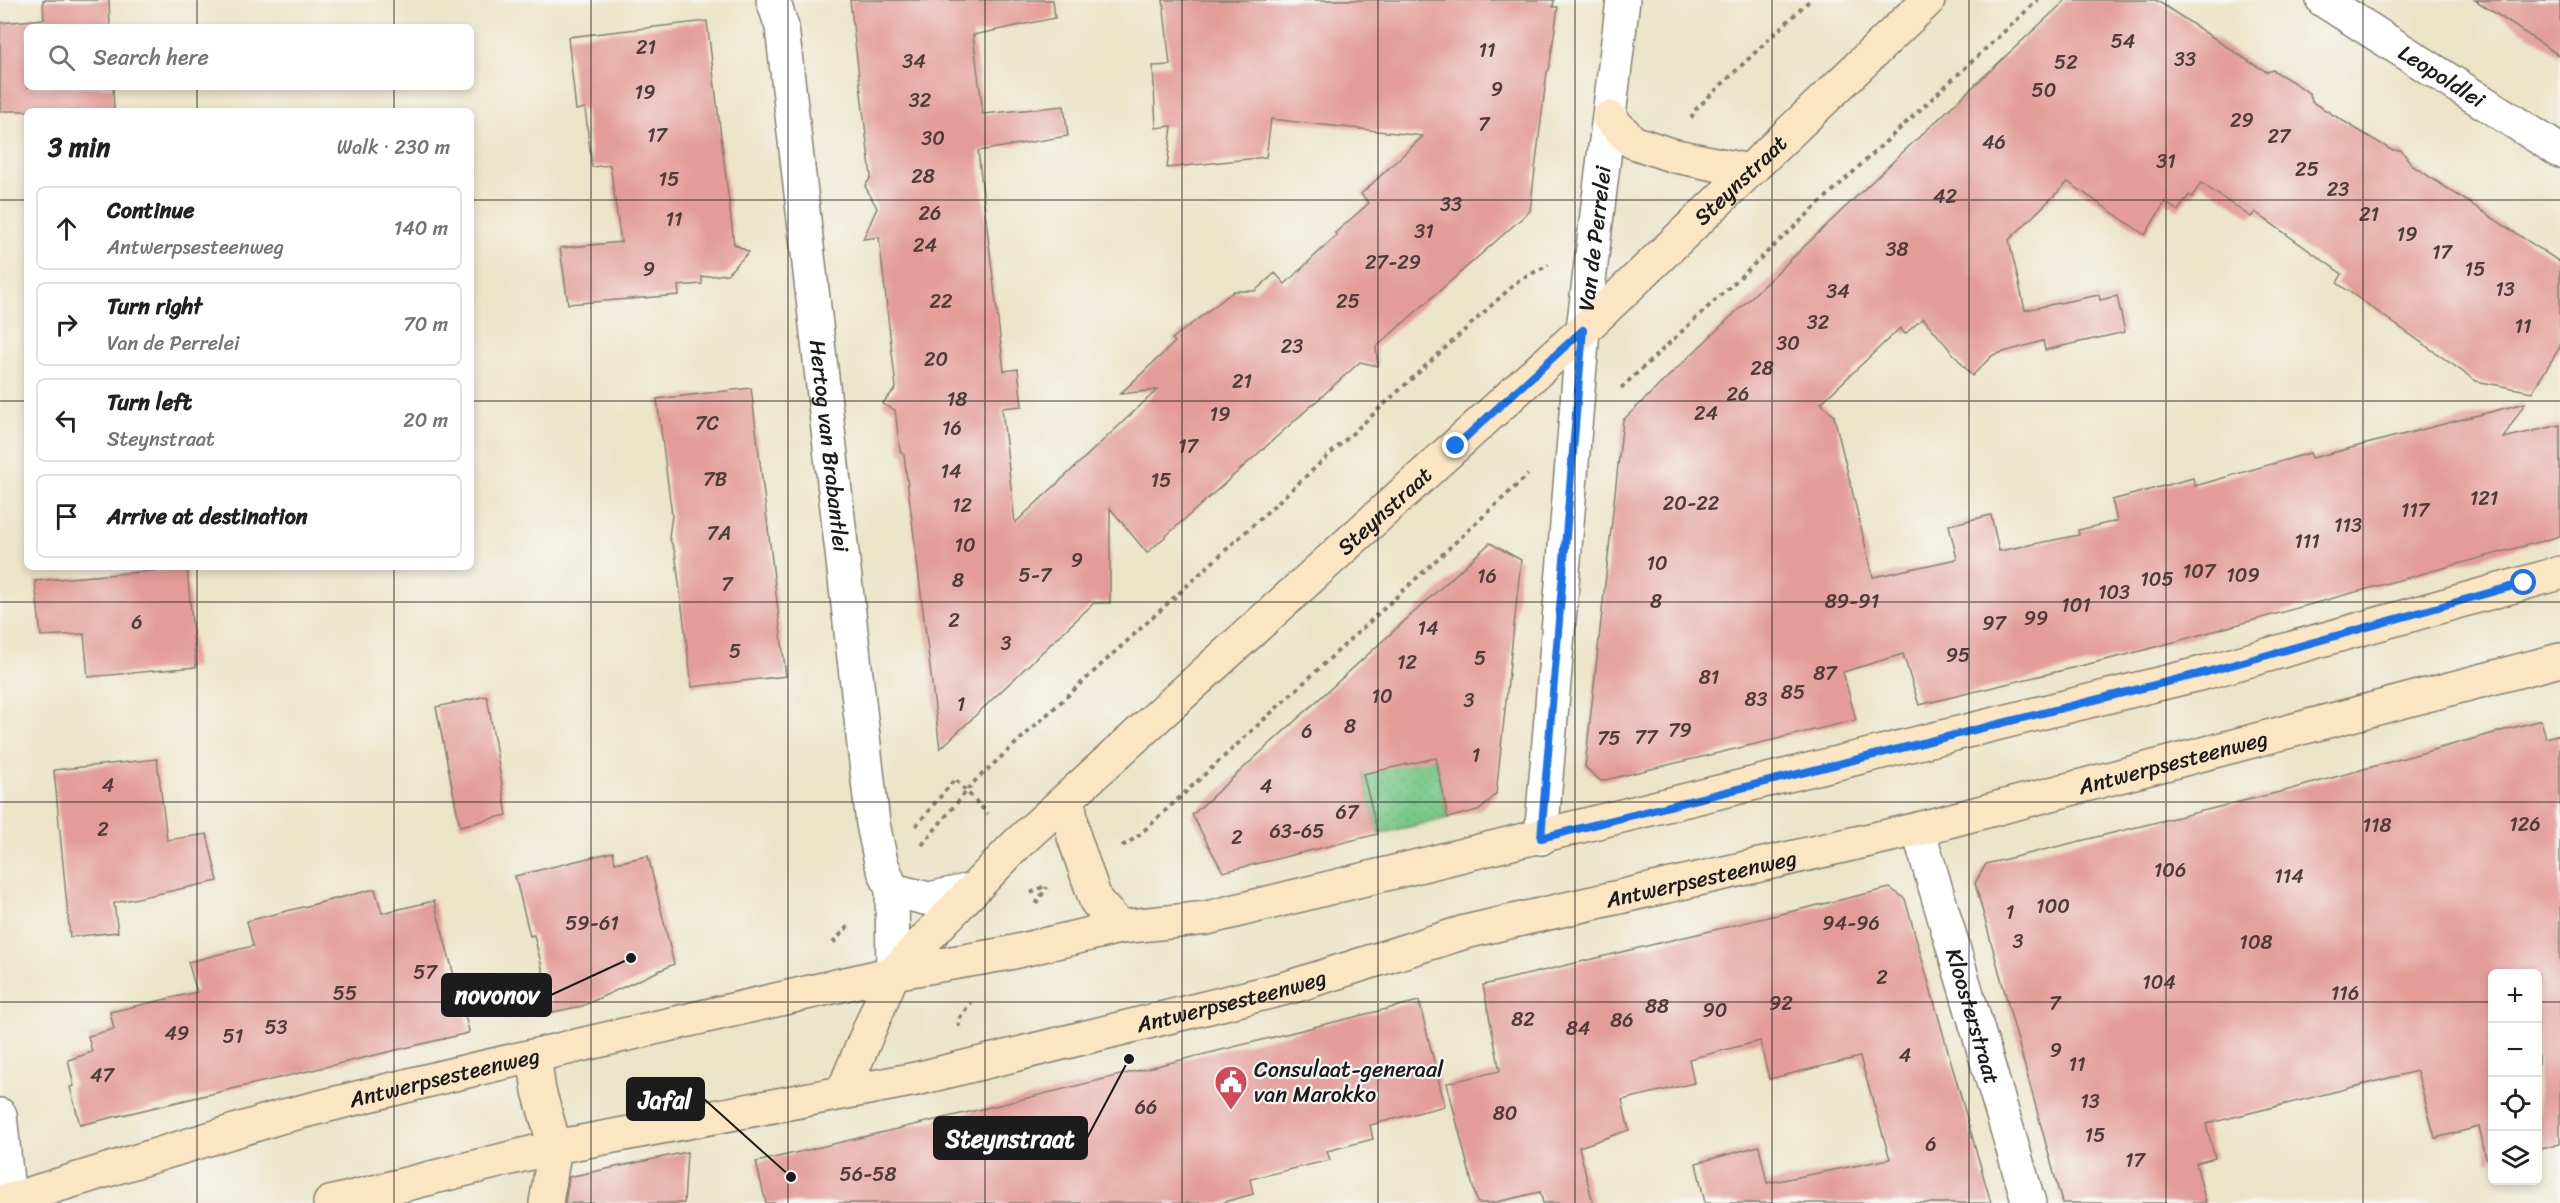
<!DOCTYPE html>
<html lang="en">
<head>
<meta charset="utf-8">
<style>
  :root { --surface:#fff; --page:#f6f6f6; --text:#202124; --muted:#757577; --line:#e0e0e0 }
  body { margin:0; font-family:Sriracha,sans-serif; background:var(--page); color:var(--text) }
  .controls { position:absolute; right:18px; bottom:18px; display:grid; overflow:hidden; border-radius:9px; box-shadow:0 3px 9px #0003 }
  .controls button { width:54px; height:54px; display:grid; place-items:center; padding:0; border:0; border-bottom:2px solid var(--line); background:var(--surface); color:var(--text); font:30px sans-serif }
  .stop { position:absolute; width:18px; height:18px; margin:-14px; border:4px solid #1a73e8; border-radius:50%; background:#fff }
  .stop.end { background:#1a73e8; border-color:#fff; box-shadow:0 2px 6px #0008 }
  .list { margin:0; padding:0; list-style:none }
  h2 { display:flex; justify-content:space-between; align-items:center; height:78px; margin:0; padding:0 24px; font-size:26px }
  h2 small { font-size:20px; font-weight:400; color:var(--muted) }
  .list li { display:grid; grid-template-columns:39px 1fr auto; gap:18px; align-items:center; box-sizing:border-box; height:84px; margin:0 12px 12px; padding:0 12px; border:2px solid var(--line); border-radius:9px }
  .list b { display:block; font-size:22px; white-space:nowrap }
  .list p { margin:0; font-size:20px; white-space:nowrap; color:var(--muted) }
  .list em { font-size:20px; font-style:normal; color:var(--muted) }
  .icon { flex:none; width:33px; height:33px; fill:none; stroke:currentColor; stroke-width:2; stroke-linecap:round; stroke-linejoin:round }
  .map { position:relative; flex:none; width:2560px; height:1203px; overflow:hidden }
  .search { position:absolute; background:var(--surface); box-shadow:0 3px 9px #0003; left:24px; top:24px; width:450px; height:66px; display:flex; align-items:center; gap:15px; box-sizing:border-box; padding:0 21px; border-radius:9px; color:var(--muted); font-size:22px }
  .panel { position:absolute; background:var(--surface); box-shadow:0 3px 9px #0003; left:24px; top:108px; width:450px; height:462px; border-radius:9px }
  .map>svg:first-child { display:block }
  .park { fill:url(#park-dots); stroke:#4a7252; stroke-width:1.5 }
  .building { fill:#e39c98 }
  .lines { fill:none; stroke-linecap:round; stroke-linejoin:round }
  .street-casing { stroke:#848072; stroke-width:36 }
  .secondary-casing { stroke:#848072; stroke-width:36 }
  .path { stroke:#848072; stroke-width:4; stroke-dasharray:4.5 4.5; stroke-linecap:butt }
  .street { stroke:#fff; stroke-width:33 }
  .secondary { stroke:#fbe6c4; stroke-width:33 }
  .route { stroke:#1a73e8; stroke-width:8 }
  .grid { fill:none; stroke:#1c1c1c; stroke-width:1.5; stroke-opacity:0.55 }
  .labels { text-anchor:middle; stroke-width:4.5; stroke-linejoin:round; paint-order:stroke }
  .number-label { font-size:20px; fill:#4e3c3b }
  .street-label { font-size:22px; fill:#1c1c1c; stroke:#f6f6f2 }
  .poi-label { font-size:22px; fill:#1c1c1c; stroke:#f6f6f2; text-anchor:start }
  .leader { fill:none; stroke:#1c1c1c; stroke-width:2 }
  .callout-dot { fill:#1c1c1c; stroke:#f6f6f2; stroke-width:2 }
  .callout { fill:#1c1c1c; stroke:#1c1c1c; stroke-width:2 }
  .callout-label { font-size:24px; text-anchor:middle; font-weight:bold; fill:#fff }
</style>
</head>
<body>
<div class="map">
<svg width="2560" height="1203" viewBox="0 0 2560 1203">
  <defs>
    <pattern id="park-dots" width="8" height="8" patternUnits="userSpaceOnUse" patternTransform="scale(1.5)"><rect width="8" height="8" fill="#79c889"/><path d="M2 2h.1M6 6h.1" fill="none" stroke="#68ab76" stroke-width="1.8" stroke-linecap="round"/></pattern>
  </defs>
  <rect width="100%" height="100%" fill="#f6f6f2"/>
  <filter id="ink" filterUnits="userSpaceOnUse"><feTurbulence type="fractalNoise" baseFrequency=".0167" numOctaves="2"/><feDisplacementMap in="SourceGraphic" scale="12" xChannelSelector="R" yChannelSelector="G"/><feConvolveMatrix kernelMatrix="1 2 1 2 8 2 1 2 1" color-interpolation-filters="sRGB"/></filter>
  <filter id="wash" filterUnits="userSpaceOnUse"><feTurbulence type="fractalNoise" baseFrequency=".008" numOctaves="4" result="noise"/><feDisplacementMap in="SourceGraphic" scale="24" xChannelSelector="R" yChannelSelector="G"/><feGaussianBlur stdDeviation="1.35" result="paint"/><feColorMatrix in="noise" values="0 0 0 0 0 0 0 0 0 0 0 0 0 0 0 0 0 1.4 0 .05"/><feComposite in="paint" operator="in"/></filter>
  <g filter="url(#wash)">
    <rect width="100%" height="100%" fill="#ece4c7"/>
    <!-- park -->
    <path class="park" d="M1426,711l22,107 -70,16 -15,-60z"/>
    <g id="blocks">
      <!-- building -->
      <path class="building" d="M43,0h66l1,27h-83v60h86l1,24h-114v-88l44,-4z
        M850,0h203l2,18 -82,17 10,79 81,-8 4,30 -90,15 26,220 14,-2 4,37 -20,2 13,115 142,-133 -37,4 55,-52 -3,-3 62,-48h21l20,-18 10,11 52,-49 -2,-2 34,-30 -8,-9 62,-58 -152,-17 -5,38 -99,11 5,-42 -16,2 -3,-62 17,-1 -7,-65h391l-1,7h5l-9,63 -2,2 -17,139 -154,136 2,19 -18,-4 -213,191 -37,-45v95h-16l-154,146 -36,-294 -4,-4 -5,-41 -13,-6 14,-16 -17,-151 -16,2 14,-31 -12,-22 6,-9z
        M2066,0h90l97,64 14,8 6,-2 23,14 14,10 2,8 79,48h10l12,16 147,96v85l-28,45 -56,-11 -139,-98 5,-9 -87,-62 -4,5 -50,-34 -9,14 -3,-2 -11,16 -13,-9 -20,33 -77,-53 -59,58 16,70 74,-15 1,5 17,-4 8,36 -80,18 -2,-9 -50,14 -21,21 -49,-58 -18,16 -5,-6 -79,75 13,13 39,161 84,-18 -8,-34 42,-10 8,36 80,-16 -1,-5 39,-9 -5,-21 81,-22 2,8 115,-33 2,5 213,-55 -22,35 57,-13v111l-434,119 -207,50 -16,-51 -60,18 13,48 -255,61 -16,-14 38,-347 280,-268z
        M2475,0h85v56z
        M707,21l27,223 15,8 -22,22 -25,3v7l-24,2 1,9 -111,9 -8,-56 61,-6 -11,-77 -18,2 -7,-59 -9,2 -8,-73z
        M751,388l35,288 -94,11 -17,-135 -6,-15 3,-22 -15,-116z
        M1490,543l31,17 -25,234 -15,15 -33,9 -12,-60 -73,16 15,60 -155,38 -31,-57z
        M187,568l9,99 -108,10 -4,-43 -43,2 -6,-55z
        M487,696l20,119 -47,11 -24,-119z
        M2541,720l5,18 14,-4v410l-22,6v-176h-45v187l-6,1 -8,-35 -44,11 -18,-67 -211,53 9,34 -19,5 10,40h-144l-87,-320 11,-19 306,-75z
        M157,759l10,81 40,-6 11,47 -104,22 4,29 -48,5 -16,-167z
        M613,852l2,11 33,-7 26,108 -92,42 -29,6 -19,-77 -4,1 -15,-60z
        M1890,888l15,11 86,304h-286l-9,-40 63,-17 8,37 123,-24 -30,-102 -91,22 -9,-38 -71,18 5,24 -72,17 7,30 -50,17 14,56h-50l-3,-11 -47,11h-16l-30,-120 53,-12 -17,-86z
        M375,889l7,24 52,-12 35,130 -1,2 -388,92 -10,-38 4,-1 -6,-26 24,-8 -4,-16 26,-7 -4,-17 87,-20 -9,-30 65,-16 -6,-25z
        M1419,1001l26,105 -75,19 3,14 -46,12 3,9 -80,19 3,15 -32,9h-455l-10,-41 243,-57z
        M687,1152l-3,51h-119l4,-26z"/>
    </g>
  </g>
  <g filter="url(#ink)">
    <use href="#blocks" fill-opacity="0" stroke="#848072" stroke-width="1.5"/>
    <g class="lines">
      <!-- street casing -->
      <g class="street-casing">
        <g id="street">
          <path id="s1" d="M773,0l9,27 91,797 8,38 11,28 1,83"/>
          <path id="s2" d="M2323,0l237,151"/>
          <path id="s3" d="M1918,829l111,374"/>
          <path id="s4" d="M1541,838l42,-508 40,-330"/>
          <path d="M892,890l37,9 42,-9"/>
          <path d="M0,1115l9,86"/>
        </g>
      </g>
      <!-- secondary casing -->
      <g class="secondary-casing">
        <g id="secondary">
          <path d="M1609,118l24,24 38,13 78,16"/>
          <path d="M1068,798l6,39 22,64 24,26"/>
          <path d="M534,1056l5,35 16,56 -9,56"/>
          <path id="s5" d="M843,1092l50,-119 124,-129 566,-514 345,-330"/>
          <path id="s6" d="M0,1203l280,-86 170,-42 443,-102 112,-19 115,-27 87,-9 1000,-246 353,-99"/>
          <path id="s7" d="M330,1203l225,-56 361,-68 374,-92 175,-55 453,-103 642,-169"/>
        </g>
      </g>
      <!-- path -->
      <path class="path" d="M1691,118l4,-8 115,-110
        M1621,388l417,-388
        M916,826l39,-47 33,35
        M922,845l53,-64 544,-501 30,-15
        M1122,846l14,-8 392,-363
        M1031,893l15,-8
        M1036,904l11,-17
        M833,943l17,-19
        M959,1027l-1,-7 13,-17"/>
      <!-- street -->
      <use href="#street" class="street"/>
      <!-- secondary -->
      <use href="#secondary" class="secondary"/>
    </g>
  </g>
  <g class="lines" filter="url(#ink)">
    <!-- route -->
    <path class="route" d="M1456,446l127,-116 -42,508 666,-166 317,-89"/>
  </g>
  <!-- grid -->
  <path class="grid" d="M197,0v27M394,0v27M591,0v1203M788,0v1203M985,0v1203M1182,0v1203M1378,0v1203M1575,0v1203M1772,0v1203M1969,0v1203M2166,0v1203M2363,0v1203M197,87v24M394,87v24M0,200h27M471,200h2089M0,401h27M471,401h2089M197,567v636M394,567v636M0,602h2560M0,802h2560M0,1002h2492M2538,1002h22"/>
  <!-- icons -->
  <defs>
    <g id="civic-pin" transform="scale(1.725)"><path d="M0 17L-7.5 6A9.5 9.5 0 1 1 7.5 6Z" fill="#d1495b" stroke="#f6f6f2"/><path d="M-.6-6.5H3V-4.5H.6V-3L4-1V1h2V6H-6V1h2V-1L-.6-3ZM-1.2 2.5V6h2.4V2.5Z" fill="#fff"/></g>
  </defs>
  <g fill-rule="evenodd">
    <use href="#civic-pin" x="1231" y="1082"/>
  </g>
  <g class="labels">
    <!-- number labels -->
    <g class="number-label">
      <text x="2123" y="48">54</text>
      <text x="646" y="54">21</text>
      <text x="1487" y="57">11</text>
      <text x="2185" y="66">33</text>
      <text x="914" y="68">34</text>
      <text x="2066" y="69">52</text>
      <text x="1497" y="96">9</text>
      <text x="2044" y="97">50</text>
      <text x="645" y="99">19</text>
      <text x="920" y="107">32</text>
      <text x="2242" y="127">29</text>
      <text x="1484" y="131">7</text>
      <text x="657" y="142">17</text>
      <text x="2279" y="143">27</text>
      <text x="933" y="145">30</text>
      <text x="1994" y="149">46</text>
      <text x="2166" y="168">31</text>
      <text x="2307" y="176">25</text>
      <text x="923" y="183">28</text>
      <text x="669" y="186">15</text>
      <text x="2338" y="196">23</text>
      <text x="1945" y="203">42</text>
      <text x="1451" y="211">33</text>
      <text x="930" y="220">26</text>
      <text x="2369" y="221">21</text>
      <text x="674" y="226">11</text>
      <text x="1424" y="238">31</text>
      <text x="2407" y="241">19</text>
      <text x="925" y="252">24</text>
      <text x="1897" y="256">38</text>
      <text x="2442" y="259">17</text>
      <text x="1393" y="269">27-29</text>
      <text x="649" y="276">9</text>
      <text x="2475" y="276">15</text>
      <text x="2505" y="296">13</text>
      <text x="1838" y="298">34</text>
      <text x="941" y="308">22</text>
      <text x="1348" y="308">25</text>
      <text x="1818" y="329">32</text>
      <text x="2523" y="333">11</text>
      <text x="1788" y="350">30</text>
      <text x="1292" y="353">23</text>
      <text x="936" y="366">20</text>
      <text x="1762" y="375">28</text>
      <text x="1242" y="388">21</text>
      <text x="1738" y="401">26</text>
      <text x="957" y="406">18</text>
      <text x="1706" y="420">24</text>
      <text x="1220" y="421">19</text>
      <text x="707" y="430">7C</text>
      <text x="952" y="435">16</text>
      <text x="1188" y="453">17</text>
      <text x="951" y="478">14</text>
      <text x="715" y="486">7B</text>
      <text x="1161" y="487">15</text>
      <text x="2484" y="505">121</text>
      <text x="1691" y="510">20-22</text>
      <text x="962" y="512">12</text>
      <text x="2415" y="517">117</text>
      <text x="2348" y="532">113</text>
      <text x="719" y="540">7A</text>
      <text x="2307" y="548">111</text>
      <text x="965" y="552">10</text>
      <text x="1077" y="567">9</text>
      <text x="1657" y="570">10</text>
      <text x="2199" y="578">107</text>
      <text x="1035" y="582">5-7</text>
      <text x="2243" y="582">109</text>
      <text x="1487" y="583">16</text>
      <text x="2157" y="586">105</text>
      <text x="958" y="587">8</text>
      <text x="727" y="591">7</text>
      <text x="2114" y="599">103</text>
      <text x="1656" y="608">8</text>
      <text x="1852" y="608">89-91</text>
      <text x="2076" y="612">101</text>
      <text x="2036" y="625">99</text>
      <text x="954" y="627">2</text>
      <text x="137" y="629">6</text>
      <text x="1994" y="630">97</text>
      <text x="1428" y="635">14</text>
      <text x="1006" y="650">3</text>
      <text x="735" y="658">5</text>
      <text x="1958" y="662">95</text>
      <text x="1480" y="665">5</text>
      <text x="1407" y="669">12</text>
      <text x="1825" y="680">87</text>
      <text x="1709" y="684">81</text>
      <text x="1793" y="699">85</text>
      <text x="1382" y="703">10</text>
      <text x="1756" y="706">83</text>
      <text x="1469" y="707">3</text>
      <text x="961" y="711">1</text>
      <text x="1350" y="733">8</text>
      <text x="1680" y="737">79</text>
      <text x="1307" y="738">6</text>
      <text x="1646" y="744">77</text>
      <text x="1609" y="745">75</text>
      <text x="1476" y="762">1</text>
      <text x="108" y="792">4</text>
      <text x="1266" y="793">4</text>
      <text x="1347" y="819">67</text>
      <text x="2525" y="831">126</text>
      <text x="2377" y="832">118</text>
      <text x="103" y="836">2</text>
      <text x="1297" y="838">63-65</text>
      <text x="1237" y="844">2</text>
      <text x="2170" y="877">106</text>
      <text x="2289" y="883">114</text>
      <text x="2053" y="913">100</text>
      <text x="2010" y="919">1</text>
      <text x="592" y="930">59-61</text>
      <text x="1851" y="930">94-96</text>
      <text x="2018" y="948">3</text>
      <text x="2256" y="949">108</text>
      <text x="425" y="979">57</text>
      <text x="1882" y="984">2</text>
      <text x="2159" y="989">104</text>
      <text x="345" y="1000">55</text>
      <text x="2345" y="1000">116</text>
      <text x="1781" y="1010">92</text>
      <text x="2055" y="1010">7</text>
      <text x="1657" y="1013">88</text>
      <text x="1715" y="1017">90</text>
      <text x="1523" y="1026">82</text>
      <text x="1622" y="1027">86</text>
      <text x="276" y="1034">53</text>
      <text x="1578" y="1035">84</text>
      <text x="177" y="1040">49</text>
      <text x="233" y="1043">51</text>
      <text x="2056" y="1057">9</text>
      <text x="1905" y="1062">4</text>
      <text x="2077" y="1071">11</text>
      <text x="102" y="1082">47</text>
      <text x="2090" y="1108">13</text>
      <text x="1146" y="1114">66</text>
      <text x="1505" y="1120">80</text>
      <text x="2095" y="1142">15</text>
      <text x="1931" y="1151">6</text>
      <text x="2135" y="1167">17</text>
      <text x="868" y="1181">56-58</text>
    </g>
    <!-- street labels -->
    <g class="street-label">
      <text dy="8" stroke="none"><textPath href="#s2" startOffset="141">Leopoldlei</textPath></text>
      <text dy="8" stroke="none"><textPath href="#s5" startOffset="1290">Steynstraat</textPath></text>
      <text dy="8" stroke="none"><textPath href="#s4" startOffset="602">Van de Perrelei</textPath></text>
      <text dy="8" stroke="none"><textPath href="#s1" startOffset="450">Hertog van Brabantlei</textPath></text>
      <text dy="8" stroke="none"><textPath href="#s5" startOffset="804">Steynstraat</textPath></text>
      <text dy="8" stroke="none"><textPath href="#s7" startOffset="1896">Antwerpsesteenweg</textPath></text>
      <text dy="8" stroke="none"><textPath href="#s7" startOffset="1410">Antwerpsesteenweg</textPath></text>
      <text dy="8" stroke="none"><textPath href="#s7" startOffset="924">Antwerpsesteenweg</textPath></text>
      <text dy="8" stroke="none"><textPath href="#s3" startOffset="195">Kloosterstraat</textPath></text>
      <text dy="8" stroke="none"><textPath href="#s6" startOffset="462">Antwerpsesteenweg</textPath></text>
    </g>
    <!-- poi labels -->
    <g class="poi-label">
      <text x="1254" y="1077">Consulaat-generaal<tspan x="1254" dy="25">van Marokko</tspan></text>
    </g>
  </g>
  <!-- callouts -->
  <path class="leader" d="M631 958L551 995M791 1177L704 1099M1129 1059L1087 1138"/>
  <g class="callout-dot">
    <circle cx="631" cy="958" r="6"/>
    <circle cx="791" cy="1177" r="6"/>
    <circle cx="1129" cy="1059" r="6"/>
  </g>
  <g class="callout">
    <rect x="442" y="974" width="109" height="42" rx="6"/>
    <rect x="627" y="1078" width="77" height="42" rx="6"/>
    <rect x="934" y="1117" width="153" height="42" rx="6"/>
  </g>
  <g class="callout-label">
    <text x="497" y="1003">novonov</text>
    <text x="665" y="1108">Jafal</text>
    <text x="1010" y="1147">Steynstraat</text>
  </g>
</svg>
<div class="controls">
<button>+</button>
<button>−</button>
<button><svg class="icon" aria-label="locate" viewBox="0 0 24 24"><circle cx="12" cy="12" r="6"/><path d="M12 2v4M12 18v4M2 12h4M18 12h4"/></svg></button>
<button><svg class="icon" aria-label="layers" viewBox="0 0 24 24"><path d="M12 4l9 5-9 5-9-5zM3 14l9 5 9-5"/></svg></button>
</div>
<div class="stop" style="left:2524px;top:583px"></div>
<div class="stop end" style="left:1456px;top:446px"></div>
<div class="search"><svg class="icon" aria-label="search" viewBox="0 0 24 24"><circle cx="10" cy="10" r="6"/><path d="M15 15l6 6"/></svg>Search here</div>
<section class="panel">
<h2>3 min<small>Walk · 230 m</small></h2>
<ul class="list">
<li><svg class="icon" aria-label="ahead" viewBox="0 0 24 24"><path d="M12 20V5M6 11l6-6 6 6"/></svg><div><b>Continue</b><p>Antwerpsesteenweg</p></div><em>140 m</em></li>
<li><svg class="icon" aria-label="right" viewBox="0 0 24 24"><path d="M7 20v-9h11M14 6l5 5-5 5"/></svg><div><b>Turn right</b><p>Van de Perrelei</p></div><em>70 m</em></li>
<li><svg class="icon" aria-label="left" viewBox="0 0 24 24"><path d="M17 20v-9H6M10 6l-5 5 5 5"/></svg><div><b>Turn left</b><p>Steynstraat</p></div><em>20 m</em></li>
<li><svg class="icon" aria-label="arrive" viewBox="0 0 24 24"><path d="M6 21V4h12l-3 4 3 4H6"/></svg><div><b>Arrive at destination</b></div></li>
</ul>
</section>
</div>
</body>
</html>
